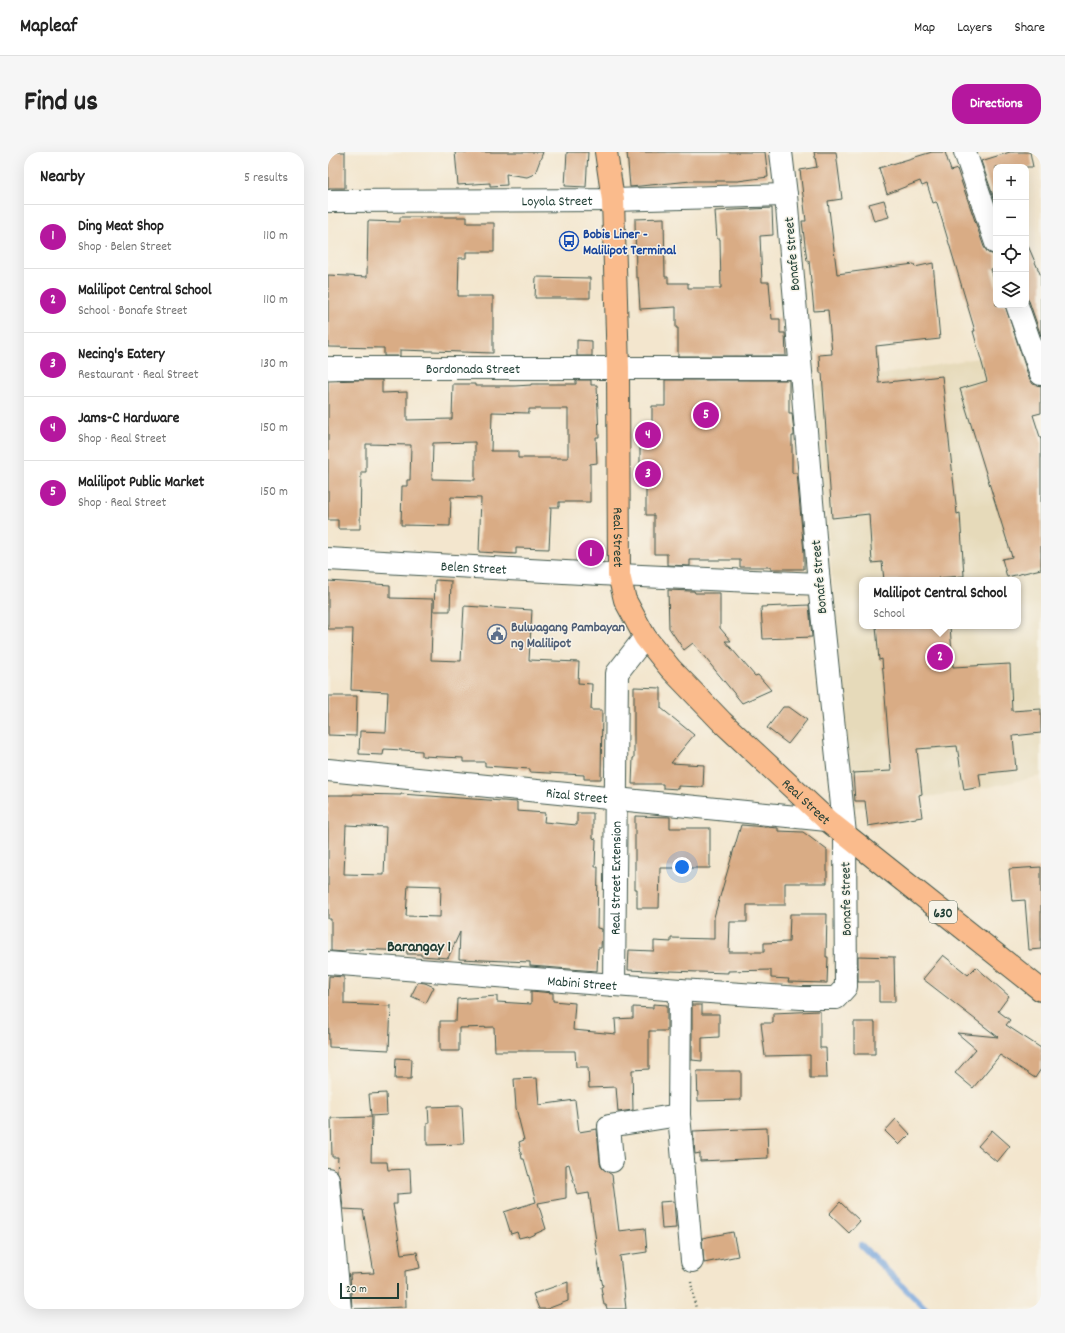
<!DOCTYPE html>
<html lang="en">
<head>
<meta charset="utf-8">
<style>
  :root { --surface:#fff; --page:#f6f6f6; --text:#222; --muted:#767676; --line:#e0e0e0; --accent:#b5179e }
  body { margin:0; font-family:Dekko,sans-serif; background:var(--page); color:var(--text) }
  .controls { position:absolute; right:12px; top:12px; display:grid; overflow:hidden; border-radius:8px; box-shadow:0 4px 16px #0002 }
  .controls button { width:36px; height:36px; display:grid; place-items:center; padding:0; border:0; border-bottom:1px solid var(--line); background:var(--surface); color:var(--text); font:20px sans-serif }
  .scale { position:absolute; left:12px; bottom:10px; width:59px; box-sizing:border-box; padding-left:4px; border:2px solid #1f3d34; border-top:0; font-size:11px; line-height:14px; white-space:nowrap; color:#1f3d34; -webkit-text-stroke:3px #f7f3e8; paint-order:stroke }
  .you { position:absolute; left:354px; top:715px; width:14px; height:14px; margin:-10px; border:3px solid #fff; border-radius:50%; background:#1a73e8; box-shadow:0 0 0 6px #1a73e833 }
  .badge { display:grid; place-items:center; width:26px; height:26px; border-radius:50%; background:var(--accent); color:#fff; font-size:13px; font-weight:700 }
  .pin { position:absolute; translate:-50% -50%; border:2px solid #fff; box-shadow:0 1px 4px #0006 }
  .popup { position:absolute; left:531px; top:425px; width:162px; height:52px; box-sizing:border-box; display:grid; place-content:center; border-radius:8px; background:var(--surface); filter:drop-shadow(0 1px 3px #0005); font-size:13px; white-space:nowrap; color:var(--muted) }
  .popup b { font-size:15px; color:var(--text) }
  .popup::after { content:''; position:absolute; left:50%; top:100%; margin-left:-8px; border:8px solid transparent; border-top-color:var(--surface) }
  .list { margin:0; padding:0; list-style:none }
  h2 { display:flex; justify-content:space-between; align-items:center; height:52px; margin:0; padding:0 16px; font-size:17px }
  h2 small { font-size:13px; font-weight:400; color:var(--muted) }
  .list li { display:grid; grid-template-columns:26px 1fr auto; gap:12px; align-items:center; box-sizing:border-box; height:64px; padding:0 16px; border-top:1px solid var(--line) }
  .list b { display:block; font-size:15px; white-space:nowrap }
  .list p { margin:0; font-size:13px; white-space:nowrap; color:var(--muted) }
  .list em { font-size:13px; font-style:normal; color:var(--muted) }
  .icon { flex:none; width:22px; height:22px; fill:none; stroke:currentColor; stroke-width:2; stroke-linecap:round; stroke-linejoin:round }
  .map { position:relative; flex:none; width:713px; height:1157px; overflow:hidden; border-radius:16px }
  header { display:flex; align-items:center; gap:24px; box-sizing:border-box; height:56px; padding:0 20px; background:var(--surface); border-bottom:1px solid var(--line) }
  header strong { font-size:19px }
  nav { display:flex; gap:22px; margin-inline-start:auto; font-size:14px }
  .intro { display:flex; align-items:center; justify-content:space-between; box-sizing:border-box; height:96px; padding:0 24px }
  h1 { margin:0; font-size:28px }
  .button { padding:10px 18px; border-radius:16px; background:var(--accent); color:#fff; font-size:14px; font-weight:700 }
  main { display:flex; gap:24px; padding:0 24px }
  aside { flex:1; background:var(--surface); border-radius:16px; box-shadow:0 4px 16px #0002 }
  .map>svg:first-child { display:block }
  .built { fill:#e6daba; fill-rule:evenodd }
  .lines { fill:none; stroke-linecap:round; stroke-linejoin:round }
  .stream { stroke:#71a2dc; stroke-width:6 }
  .building { fill:#d9ac85; fill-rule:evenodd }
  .minor-casing { stroke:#3f564b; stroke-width:24 }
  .tertiary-casing { stroke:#3f564b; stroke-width:24 }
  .primary-casing { stroke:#3f564b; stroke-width:24 }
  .path { stroke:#3f564b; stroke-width:2.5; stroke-dasharray:1 3; stroke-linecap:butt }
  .minor { stroke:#fff; stroke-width:22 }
  .tertiary { stroke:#fff; stroke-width:22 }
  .primary { stroke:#fabb8c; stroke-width:22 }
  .labels { text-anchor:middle; stroke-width:3; stroke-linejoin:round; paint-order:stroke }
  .shield { fill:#f7f3e8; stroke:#60746a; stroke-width:1 }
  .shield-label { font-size:13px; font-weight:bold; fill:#1f3d34 }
  .street-label { font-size:14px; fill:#1f3d34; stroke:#f7f3e8 }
  .transit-label { font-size:14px; font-weight:bold; fill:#164399; stroke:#f7f3e8; text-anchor:start }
  .service-label { font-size:14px; font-weight:bold; fill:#4e5e75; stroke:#f7f3e8; text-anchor:start }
  .quarter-label { font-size:16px; font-weight:bold; fill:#1f3d34; stroke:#f7f3e8 }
</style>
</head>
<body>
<header>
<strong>Mapleaf</strong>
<nav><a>Map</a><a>Layers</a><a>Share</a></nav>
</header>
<div class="intro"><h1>Find us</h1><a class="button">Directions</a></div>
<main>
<aside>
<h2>Nearby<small>5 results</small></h2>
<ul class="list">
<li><span class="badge">1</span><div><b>Ding Meat Shop</b><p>Shop · Belen Street</p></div><em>110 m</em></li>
<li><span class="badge">2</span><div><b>Malilipot Central School</b><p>School · Bonafe Street</p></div><em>110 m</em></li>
<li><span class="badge">3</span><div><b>Necing's Eatery</b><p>Restaurant · Real Street</p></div><em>130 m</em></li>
<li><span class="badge">4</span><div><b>Jams-C Hardware</b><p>Shop · Real Street</p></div><em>150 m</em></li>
<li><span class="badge">5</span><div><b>Malilipot Public Market</b><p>Shop · Real Street</p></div><em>150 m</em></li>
</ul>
</aside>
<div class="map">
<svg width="713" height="1157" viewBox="0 0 713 1157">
  <rect width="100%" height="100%" fill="#f7f3e8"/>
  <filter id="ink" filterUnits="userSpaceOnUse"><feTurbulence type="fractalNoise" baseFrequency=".025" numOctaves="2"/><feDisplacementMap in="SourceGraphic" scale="8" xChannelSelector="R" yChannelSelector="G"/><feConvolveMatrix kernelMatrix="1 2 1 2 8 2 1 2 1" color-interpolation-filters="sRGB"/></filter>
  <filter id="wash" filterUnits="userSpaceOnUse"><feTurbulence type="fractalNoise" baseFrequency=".012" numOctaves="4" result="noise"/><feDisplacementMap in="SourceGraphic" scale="16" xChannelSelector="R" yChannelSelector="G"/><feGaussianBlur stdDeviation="0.9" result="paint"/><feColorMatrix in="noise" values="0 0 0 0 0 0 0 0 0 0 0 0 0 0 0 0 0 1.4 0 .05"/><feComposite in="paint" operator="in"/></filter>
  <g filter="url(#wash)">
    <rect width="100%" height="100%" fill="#f3e6ce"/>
    <!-- built -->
    <path class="built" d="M655,205l58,181v238l-66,14 -124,18 -35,-422zM534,428h156v46h-156z"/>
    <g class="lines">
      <!-- stream -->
      <path class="stream" d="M533,1093l65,64"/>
    </g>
    <g id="blocks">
      <!-- building -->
      <path class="building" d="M0,0h17v36h-17z
        M127,0h88l-7,19 -4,4 -5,2 -21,-3 1,11 -17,1v-3l-32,2z
        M239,0h21l-2,35 -21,-1z
        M299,0h138l3,25 -30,4h-47l-61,6z
        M486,0h22l6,47 -14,2 9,73 77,-10 1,3 18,-4 7,76 -64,7 3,37 63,-7 15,138 3,-1 4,63 -26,2 1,2h-55l-2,-18 -10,1 -3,-49 -37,4 -10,-145h-2l-1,-18 13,-1 -4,-44 -14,1 -5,-50h-2l-5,-40h4l-6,-51 17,-3z
        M604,0h13l6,19 6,-2 27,78 4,6 8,2v13l-5,1 5,18v18h9l24,73 4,6 8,2v27l-8,2 8,25v129l-34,8 -5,-18 10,-2 -52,-168 27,-8 -14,-50h2l-38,-128 -1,-1 -3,1 -6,-19 -5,2 -2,-5 -33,13 -8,-26z
        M682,0h20l3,15h-37v37l-15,-43z
        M556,48l5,17 -15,4 -5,-17z
        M444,56l1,27 -13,1 2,46h7l3,37h8v14h5l1,23h-108v-28h-2v-21l-36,2 -2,-32h-2l-1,-58 29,-1 1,59h3v6h20v5h33l-1,-49h-3l-2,-28z
        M72,65h67v6h27v29h-28v6h-7l-1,38h35v57l-93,-3v6h-16v-8l-56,-1v-72l39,2 1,-56 32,1z
        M698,89l15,35v60l-12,-35 -3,-4z
        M208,125l54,1v20h-55z
        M249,188l15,1v15h-15z
        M30,228h24v13l25,-1v28l45,-1 1,-35h22v2h40l16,-1v-1h45v-4h15v5h6l2,52h-3l1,26 -7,1v38h-31v5h-8l-2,42 -33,-1v6l-37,-2 2,-54 -30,-1 -1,29 -49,-1 1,-39h5v-6h3l1,-35 -45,-1v28h-5l-1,57h-22v-9h-10v-139zM201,257h39v49h-50v-7h-27l1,-39 37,1zM147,290v38l-43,-1 1,-36z
        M337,228h124v33h3l2,20v3h-2v37h5l7,80v16h-33v-2h-31v-7h-50v6l-23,-1v-11h-13v-39h-8v-34h-6v-46h12v-29h13z
        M107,428l16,1 -1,30h-16z
        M0,429l62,4v13l43,1 -2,61 30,1 3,-55 68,4 -3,50 50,2 -1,21 14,1 -1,26h11l-1,69h-17v-4l-54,-3v-3l-45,-3v-4h-22v-4l-41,-2v-5l-38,-2 -1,6 -24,-1 1,-23 26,1 2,-40 -37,-2 2,-61h-25z
        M340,438l22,1h4l1,2h25v35l11,13h-6l30,35 3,-1 13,15 -29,13 -49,-60 -9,7 -15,-22z
        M481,453l3,32 -49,2 -2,-32z
        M548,474h74l3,41 57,-3 2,47 29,-2v24l-28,3 3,34 -37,4 2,13 -17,3 -7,-44 -40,3 5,45 -3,1 3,22 -54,9 -3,-25h-10l-2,-28 38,-2 -9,-112 -3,1z
        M306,535l27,1v20l33,27 -23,28 33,2 -1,22 -25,-1v3l-15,-1v-4h-31l1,-26h1z
        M0,544h29l-1,40 -28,-1z
        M455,555h6l18,13 -19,24 -21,-16z
        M25,642l48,1v-1l116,8v9l28,2 -1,9 33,3v-12h16v25l3,1 -1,28h3l-1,61 5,1 -1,19h-3l-1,23 -67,-5v-4l-71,-3 1,-27 -12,26 -27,-2v-2h-14v-3l-46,-2v1h-16v2l-14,-1v-32h-3v-124h25zM18,673l40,2 -2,48 -40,-1zM80,733l33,1 -1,31 -34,-1z
        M307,664l35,1v11h40v40h-50l-1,40h-22v-19h-2z
        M413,673l37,3v3l25,1 24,18v33h-42v22h-38v17h-17l-1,30h35v-9l25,-1 1,-28h37l-1,43h2l-1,26 -39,-1 1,-3 -18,-1v-8l-43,1v2l-58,-2v1l-42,-2 1,-20 25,1v-10l17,1v-4l43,1v-22z
        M713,715v82l-12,1 -4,-50 -13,1 -3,-32z
        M615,803l25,20 8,-8 33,29 -11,15 12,9 -4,5 35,23v21l-6,9 -35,-23 -27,33 -18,-15 21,-24 -19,-16 41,4 -75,-58z
        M530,804l36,1 1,45h-16v-20h-21z
        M1,824l15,1v27l47,2 -2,44 -60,-3 -1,-49z
        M90,830l7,1 9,4 -8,16 -15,-7z
        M203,839l22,2v8l22,2 -2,27 43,4 -1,-15 18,-1v-11l20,1v-4l14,1v26h-18v38l-17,1 1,40 -15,2 -2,-25 -27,1 -1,-21h-12l-1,-16h-80l-1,-24 -35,1v23h-19v-30h16l1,-22 40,-3v6l34,2z
        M364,853h10v9h17v23l-17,1v23l-10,-1z
        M492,859v37h6l1,30h-17v-23l-45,1 -4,-33h12v-10z
        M526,870h21v32h-21z
        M68,906l16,1 -1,20h-16z
        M369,919h44v29l-43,1z
        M209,926l2,27 36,-5 4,32 18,-3 3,33 2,6 10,7 7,56 26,-3 2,24 -27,4 6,53h-19l-1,-4h-2l-3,-18 2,-1 -3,-13 -5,-31 1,-1 -7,-48 -12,2 -8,-31 -3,1v33l-28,5 8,26 -18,8 -1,-1 -8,2 -2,-6 -6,2 -7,-22 32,-10 -12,-43h-2l-3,-17 5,-2 -8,-32 -2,-29z
        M58,941l1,22 -16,1 -2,-22z
        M134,954l2,38 -37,1v-22h2l-1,-16z
        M44,965l-1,45h16l1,8 22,-1 1,24 -14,1v10h-4l8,50 16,-2 3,16 -15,3 1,36 -54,2 -2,-35 24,-1 -11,-63 -20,-1 -3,-31 -3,-7 1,-14h-6l-1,-39z
        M568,967l14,15 -11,11 -14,-14z
        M439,976l1,30 -68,3v-8l-5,1 -2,-23z
        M664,978l18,16 -13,16 -19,-16z
        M346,1049l2,27 -14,1 -2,-27z
        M512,1050l20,19 -11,12 -20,-19z
        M405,1080l5,24 -34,7 -2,-25z
        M240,1130v19l-21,8h-8l-6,-15z"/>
    </g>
  </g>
  <g filter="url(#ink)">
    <use href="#blocks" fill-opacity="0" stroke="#3f564b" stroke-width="1"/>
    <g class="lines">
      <!-- minor casing -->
      <g class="minor-casing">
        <g id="minor">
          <path d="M637,0l31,91"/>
          <path id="s1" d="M0,49l285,-1 173,-5"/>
          <path d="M689,153l24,69"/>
          <path d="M290,216h182"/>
          <path id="s2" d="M0,407l291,16 200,9"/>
          <path id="s3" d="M0,618l499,50"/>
          <path id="s4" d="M0,811l352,27 121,8h35l10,-11 -1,-153 -26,-250 -33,-389 -5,-43"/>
          <path id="s5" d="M286,833l3,-312 28,-36"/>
          <path d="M352,838l-1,125 13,146"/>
          <path d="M284,1009l-3,-35 70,-11"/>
          <path d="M0,1027l12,130"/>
        </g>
      </g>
      <!-- tertiary casing -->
      <g class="tertiary-casing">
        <g id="tertiary">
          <path id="s6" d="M0,216h290"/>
        </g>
      </g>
      <!-- primary casing -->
      <g class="primary-casing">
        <g id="primary">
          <path id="s7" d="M278,0l7,48 5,168 1,207 6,25 20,37 25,31 52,54 105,98 214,170"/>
        </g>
      </g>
      <!-- path -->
      <path class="path" d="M363,1130l5,27"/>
      <!-- minor -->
      <use href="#minor" class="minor"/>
      <!-- tertiary -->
      <use href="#tertiary" class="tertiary"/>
      <!-- primary -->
      <use href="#primary" class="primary"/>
    </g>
  </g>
  <!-- icons -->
  <defs>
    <g id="bus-ring" transform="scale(1)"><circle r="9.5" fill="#f7f3e8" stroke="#1a4fb4" stroke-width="1.5"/><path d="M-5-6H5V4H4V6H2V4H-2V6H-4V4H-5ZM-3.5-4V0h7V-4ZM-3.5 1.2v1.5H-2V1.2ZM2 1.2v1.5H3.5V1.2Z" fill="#1a4fb4"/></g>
    <g id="civic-ring" transform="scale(1)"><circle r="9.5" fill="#f7f3e8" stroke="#5c6f8a" stroke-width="1.5"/><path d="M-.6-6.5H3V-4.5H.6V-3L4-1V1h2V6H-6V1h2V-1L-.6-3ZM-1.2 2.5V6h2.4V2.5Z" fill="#5c6f8a"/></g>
  </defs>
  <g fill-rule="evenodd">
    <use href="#bus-ring" x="241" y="89"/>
    <use href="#civic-ring" x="169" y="482"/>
  </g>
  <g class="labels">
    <!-- shield labels -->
    <rect class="shield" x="601" y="749" width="28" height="22" rx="3"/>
    <g class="shield-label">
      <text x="615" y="765">630</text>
    </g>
    <!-- street labels -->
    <g class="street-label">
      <text dy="5" stroke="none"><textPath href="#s1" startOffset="229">Loyola Street</textPath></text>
      <text transform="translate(463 102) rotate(-95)" y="5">Bonafe Street</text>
      <text dy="5" stroke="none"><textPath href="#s6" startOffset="145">Bordonada Street</textPath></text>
      <text dy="5" stroke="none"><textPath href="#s7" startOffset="386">Real Street</textPath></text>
      <text dy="5" stroke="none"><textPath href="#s2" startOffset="146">Belen Street</textPath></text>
      <text transform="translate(490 425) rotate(-95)" y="5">Bonafe Street</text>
      <text dy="5" stroke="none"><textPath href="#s3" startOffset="250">Rizal Street</textPath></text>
      <text dy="5" stroke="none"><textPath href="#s7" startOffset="722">Real Street</textPath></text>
      <text dy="5" stroke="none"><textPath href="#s5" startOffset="107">Real Street Extension</textPath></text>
      <text transform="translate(517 747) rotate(-91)" y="5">Bonafe Street</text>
      <text dy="5" stroke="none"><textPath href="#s4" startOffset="255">Mabini Street</textPath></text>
    </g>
    <!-- transit labels -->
    <g class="transit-label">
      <text x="255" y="86">Bobis Liner -<tspan x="255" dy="16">Malilipot Terminal</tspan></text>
    </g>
    <!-- service labels -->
    <g class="service-label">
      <text x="183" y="479">Bulwagang Pambayan<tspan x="183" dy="16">ng Malilipot</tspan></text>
    </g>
    <!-- quarter labels -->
    <g class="quarter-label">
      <text x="91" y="799">Barangay 1</text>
    </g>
  </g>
</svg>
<div class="controls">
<button>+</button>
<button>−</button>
<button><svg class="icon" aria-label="locate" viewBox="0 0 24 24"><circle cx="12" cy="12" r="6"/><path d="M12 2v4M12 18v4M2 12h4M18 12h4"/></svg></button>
<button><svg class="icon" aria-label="layers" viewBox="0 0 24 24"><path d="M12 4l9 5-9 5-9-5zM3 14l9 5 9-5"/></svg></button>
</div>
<div class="scale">20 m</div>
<div class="you"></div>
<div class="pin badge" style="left:263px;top:401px">1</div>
<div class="pin badge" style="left:612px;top:505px">2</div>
<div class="popup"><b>Malilipot Central School</b>School</div>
<div class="pin badge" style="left:320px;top:322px">3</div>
<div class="pin badge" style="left:320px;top:283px">4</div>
<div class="pin badge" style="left:378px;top:263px">5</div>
</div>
</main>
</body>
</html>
